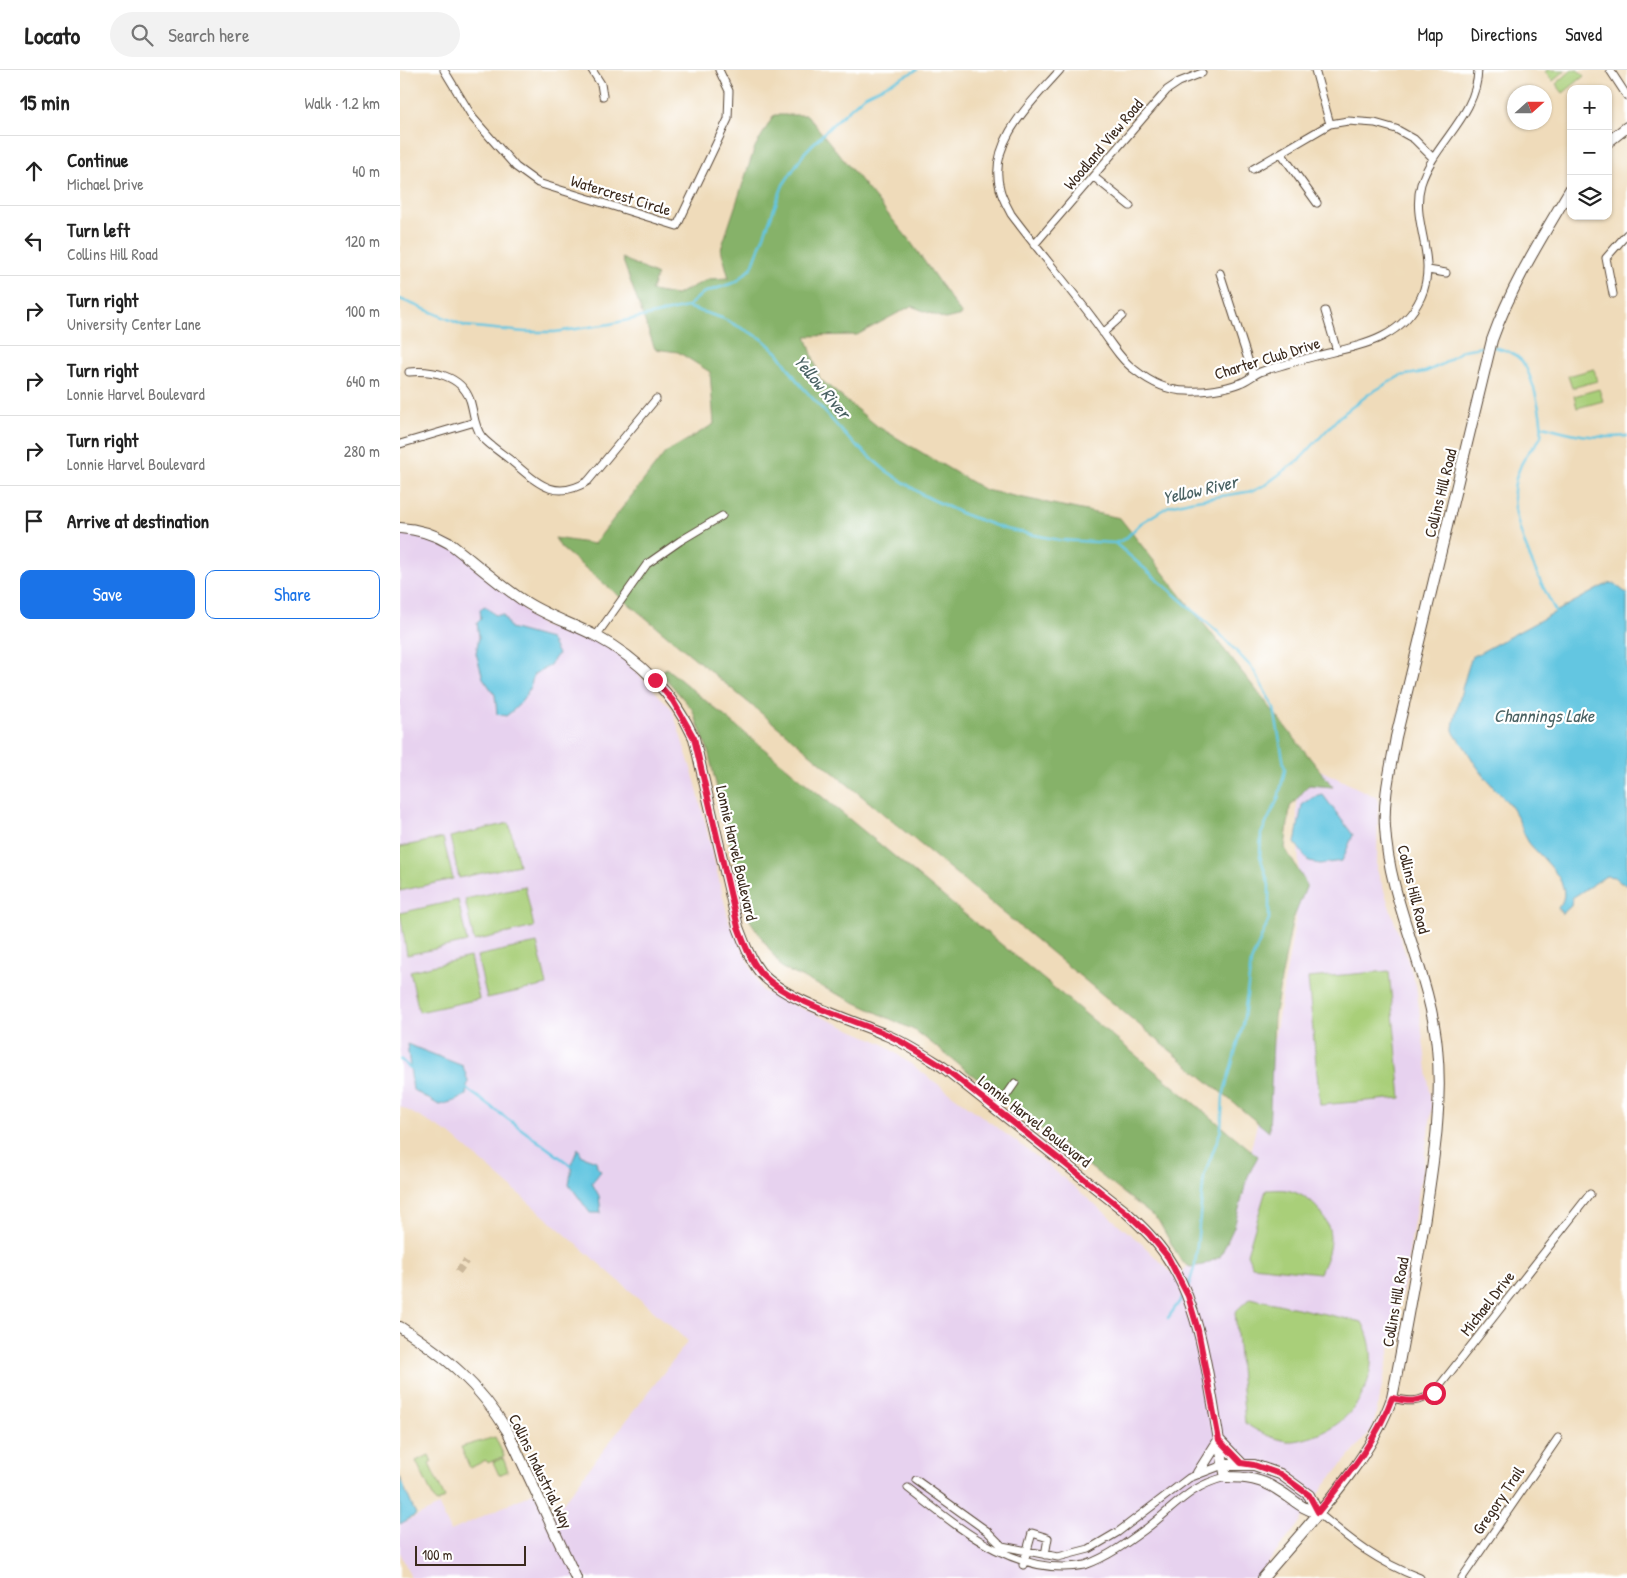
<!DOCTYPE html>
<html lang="en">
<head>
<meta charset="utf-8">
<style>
  :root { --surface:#fff; --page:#f2f2f2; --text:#222; --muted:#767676; --line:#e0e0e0; --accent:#1a73e8 }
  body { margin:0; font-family:"Patrick Hand",sans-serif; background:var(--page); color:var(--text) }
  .controls { position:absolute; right:15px; top:15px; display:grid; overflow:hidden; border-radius:10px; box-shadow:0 1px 4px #0004 }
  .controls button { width:45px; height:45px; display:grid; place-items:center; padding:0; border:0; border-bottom:1px solid var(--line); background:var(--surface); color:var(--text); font:25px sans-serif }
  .compass { position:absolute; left:1107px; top:15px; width:45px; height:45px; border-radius:50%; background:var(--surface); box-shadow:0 1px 4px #0004; rotate:69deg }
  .scale { position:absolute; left:15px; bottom:12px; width:111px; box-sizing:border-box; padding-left:5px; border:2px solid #3b2a1e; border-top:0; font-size:14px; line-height:18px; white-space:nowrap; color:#3b2a1e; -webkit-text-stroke:4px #fff; paint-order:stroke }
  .stop { position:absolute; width:15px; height:15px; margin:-11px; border:4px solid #e11d48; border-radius:50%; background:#fff }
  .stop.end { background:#e11d48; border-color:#fff; box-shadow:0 1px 5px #0008 }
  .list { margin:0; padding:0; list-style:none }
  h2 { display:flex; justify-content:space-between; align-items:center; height:65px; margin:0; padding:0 20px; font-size:21px }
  h2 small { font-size:16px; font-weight:400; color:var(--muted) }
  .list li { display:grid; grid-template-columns:32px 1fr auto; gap:15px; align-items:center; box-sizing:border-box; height:70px; padding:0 20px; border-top:1px solid var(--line) }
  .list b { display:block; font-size:19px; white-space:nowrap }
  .list p { margin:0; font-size:16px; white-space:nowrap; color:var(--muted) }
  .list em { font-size:16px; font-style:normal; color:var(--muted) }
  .actions { display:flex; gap:10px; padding:15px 20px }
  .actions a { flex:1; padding:11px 0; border:1px solid var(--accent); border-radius:10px; text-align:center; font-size:18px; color:var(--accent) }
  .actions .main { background:var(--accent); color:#fff }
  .icon { flex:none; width:28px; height:28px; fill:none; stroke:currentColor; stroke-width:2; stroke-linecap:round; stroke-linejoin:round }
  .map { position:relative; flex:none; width:1227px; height:1508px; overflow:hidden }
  header { display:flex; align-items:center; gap:30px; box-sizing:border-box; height:70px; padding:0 25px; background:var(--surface); border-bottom:1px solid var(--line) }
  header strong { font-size:24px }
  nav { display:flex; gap:28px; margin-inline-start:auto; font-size:18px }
  .search { width:350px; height:45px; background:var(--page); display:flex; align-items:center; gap:12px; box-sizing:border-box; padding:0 18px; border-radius:28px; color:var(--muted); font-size:19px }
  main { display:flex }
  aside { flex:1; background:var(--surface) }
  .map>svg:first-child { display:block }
  .built { fill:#e7d2ef }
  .green { fill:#a9cf79; stroke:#727c4c }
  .forest { fill:#86b269; stroke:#606e44 }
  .water { fill:#63c6e1; stroke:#4f7880 }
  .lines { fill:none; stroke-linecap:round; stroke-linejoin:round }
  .stream { stroke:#63c6e1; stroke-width:2.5 }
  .street-tunnel { stroke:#cbb89b; stroke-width:7; stroke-dasharray:7 3.5; stroke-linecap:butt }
  .street-casing { stroke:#564535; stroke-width:9 }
  .secondary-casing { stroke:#564535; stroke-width:12 }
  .street { stroke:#fff; stroke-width:7 }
  .secondary { stroke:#fff; stroke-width:10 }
  .route { stroke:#e11d48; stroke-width:6 }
  .labels { text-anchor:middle; stroke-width:4.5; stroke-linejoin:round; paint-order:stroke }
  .street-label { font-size:16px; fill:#3b2a1e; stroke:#fff }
  .water-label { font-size:18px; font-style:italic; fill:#496162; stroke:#fff }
</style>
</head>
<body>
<header>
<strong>Locato</strong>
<div class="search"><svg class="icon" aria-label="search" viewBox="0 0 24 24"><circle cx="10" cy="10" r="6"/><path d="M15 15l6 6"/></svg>Search here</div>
<nav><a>Map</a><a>Directions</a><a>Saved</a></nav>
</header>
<main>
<aside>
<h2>15 min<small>Walk · 1.2 km</small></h2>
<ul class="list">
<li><svg class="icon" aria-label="ahead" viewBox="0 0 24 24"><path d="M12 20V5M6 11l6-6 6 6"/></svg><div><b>Continue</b><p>Michael Drive</p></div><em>40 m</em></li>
<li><svg class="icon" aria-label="left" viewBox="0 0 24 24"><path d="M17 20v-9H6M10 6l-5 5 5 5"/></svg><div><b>Turn left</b><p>Collins Hill Road</p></div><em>120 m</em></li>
<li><svg class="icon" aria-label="right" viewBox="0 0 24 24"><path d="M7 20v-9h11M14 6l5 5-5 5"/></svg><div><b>Turn right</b><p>University Center Lane</p></div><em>100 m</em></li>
<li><svg class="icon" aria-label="right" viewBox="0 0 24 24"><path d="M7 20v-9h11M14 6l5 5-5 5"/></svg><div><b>Turn right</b><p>Lonnie Harvel Boulevard</p></div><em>640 m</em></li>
<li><svg class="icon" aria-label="right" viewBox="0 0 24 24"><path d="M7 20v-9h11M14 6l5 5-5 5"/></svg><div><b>Turn right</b><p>Lonnie Harvel Boulevard</p></div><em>280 m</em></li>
<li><svg class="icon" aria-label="arrive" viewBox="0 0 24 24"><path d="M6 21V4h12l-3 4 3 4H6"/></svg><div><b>Arrive at destination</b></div></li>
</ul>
<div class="actions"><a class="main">Save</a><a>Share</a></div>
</aside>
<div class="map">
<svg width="1227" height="1508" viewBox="0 0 1227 1508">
  <rect width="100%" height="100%" fill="#fff"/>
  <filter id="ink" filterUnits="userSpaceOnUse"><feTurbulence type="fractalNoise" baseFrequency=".02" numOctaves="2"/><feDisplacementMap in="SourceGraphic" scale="10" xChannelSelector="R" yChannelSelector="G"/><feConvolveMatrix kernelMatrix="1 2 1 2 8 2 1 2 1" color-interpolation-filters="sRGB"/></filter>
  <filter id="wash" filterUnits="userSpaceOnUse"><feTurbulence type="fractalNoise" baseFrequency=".0096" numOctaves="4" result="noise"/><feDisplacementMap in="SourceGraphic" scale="20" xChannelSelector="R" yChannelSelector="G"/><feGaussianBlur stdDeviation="1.12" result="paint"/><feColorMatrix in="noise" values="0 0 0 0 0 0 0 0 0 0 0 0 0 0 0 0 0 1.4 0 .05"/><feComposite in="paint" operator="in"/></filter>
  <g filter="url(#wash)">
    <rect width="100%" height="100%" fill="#efdbba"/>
    <!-- built -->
    <path class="built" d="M0,457l50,15 93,84 64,16 65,67 23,72 34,140 33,70 120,52 166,122 94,79 34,33 55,-50 33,-130 36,-203 -5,-136 83,40 -1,72 39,115 16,124 -27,169 -32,150 -49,58 -27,40 -41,52h-845l-11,-26v-28l39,-18 12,25 84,-39 16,26 137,-177 -238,-207 -50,-28z"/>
    <!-- green -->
    <path class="green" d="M1147,0h19l-13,11 -8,-9z
      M1172,0h6l6,6 -21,17 -7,-9z
      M1194,299l3,12 -25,7 -4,-12z
      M1199,319l4,12 -26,7 -3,-12z
      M109,753l10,42 -60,13 -9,-41z
      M43,768l10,41 -53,12v-44z
      M125,816l9,41 -60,14 -9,-42z
      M58,830l9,42 -60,13 -7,-42z
      M137,873l10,42 -60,13 -10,-42z
      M70,887l9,42 -60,13 -9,-41z
      M989,901l12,127 -81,7 -12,-127z
      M866,1120c6,0 14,-1 20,0 22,3 45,27 44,49 0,12 -5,23 -10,34l-68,-7 -5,-12z
      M850,1228l112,24c24,44 -1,96 -45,113 -9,3 -21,7 -30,6 -16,-3 -29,-9 -42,-18l-10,-111z
      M95,1367l9,19 -16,7 -2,-3 -16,8 -9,-21z
      M29,1385l3,7 -3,2 16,34 -9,5 -20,-42z
      M103,1388l5,13 -9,4 -6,-13z"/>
    <!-- forest -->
    <path class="forest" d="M374,45h33l103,126 52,74 -17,4 -34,-13 -54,29 -51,1 14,43 57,47 108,64 135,28 213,269 -24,-2 -19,22 -5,41 22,37 -15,37 -18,95 -5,115 -708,-584 -6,-10 39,6 71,-91 49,-29 -4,-52 -32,-20 -23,-3 -33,-91 35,17 -6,16 25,4 33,-16 20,-1 -8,-29 34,-102z
      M266,598l592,488 -10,20 -14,51 -14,30 -17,8 -13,2 -9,-6 -23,-41 -242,-189 -134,-63 -35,-52 -39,-166 -16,-41 -31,-36z"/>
    <!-- water -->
    <path class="water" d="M1209,513l6,1 12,10v290l-6,-1 -7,-6 -8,-1 -34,22 -1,8 -9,8 -4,-6c20,-22 -16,-49 -29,-65 -7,-10 -9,-24 -16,-34 -7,-10 -16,-17 -23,-26 -10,-11 -17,-22 -24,-34 -4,-6 -11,-12 -13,-19 -1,-7 15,-64 19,-73z
      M85,536l10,9h8l7,13 40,11 8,15 -9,12 -15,8c-5,20 -12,30 -28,42l-9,-2 -2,-19 -12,-17 -7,-25 3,-16 -2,-14 4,-4 -1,-10z
      M923,725l30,40 -11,26 -22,3 -11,-2 -14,-19 7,-38 10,-7z
      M7,974l56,22 5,15 -2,14 -11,6 -16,4 -26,-15z
      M178,1078l4,8 14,5 1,6 4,4 -9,12 7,13 2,17h-11l-21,-29 4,-24z
      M0,1407l16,38 -16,9z"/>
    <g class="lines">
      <!-- stream -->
      <path class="stream" d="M0,229l65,27 60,6h30l55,-8 77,-17 35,11 39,20 17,15 20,29 51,57 36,31 38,25 40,19 42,15 54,11 56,3 10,-4 16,-16 28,-17 21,-5 63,-10 12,-6 36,-27 38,-41 30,-23 31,-18 25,-4 18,-8 20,-14 25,-4
        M287,237l16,-14 33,-11 16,-15 31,-82 22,-33 27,-27 32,-29 53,-26
        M1094,277c9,2 20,6 27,13 11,13 23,60 20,76 -2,7 -10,12 -14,18 -8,12 -14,29 -13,43 1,34 27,87 43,117
        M1143,356c32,9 50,13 84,10
        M715,473l103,89 35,37 21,39 11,62 -7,29 -17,35 -1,22 9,29v34l-18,43 -8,63 -20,71 -2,34 -17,46 -9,89 -7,23
        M0,989l10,9
        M67,1019l106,78
        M768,1248l16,-23"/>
    </g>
  </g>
  <g filter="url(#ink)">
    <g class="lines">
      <!-- street-tunnel -->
      <path class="street-tunnel" d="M58,1202l8,-11"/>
      <!-- street casing -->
      <g class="street-casing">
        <path id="street" d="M44,0l29,48 43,49 22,16 139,43 51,-107 1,-28 -10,-21
          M192,0l9,14 2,12
          M660,0c-28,32 -73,72 -60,119 2,9 7,17 11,25 27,36 56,70 83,106 11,14 26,40 41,50 15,12 33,21 52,21 17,1 38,-2 53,-8 7,-2 13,-8 20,-11 18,-6 37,-11 56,-16 41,-10 85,-15 105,-59 18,-40 -11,-74 0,-113 13,-41 56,-68 57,-114
          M915,0l15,54
          M1210,0l17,26
          M881,83l36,50
          M853,99l77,-45 18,-3 27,2 21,6 18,10 18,18
          M694,107l36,29
          M634,175l133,-155 12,-8 23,-9
          M1028,200l18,3
          M820,203l33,102
          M1213,224l-7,-36 21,-24
          M925,241l12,40
          M703,263l19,-17
          M9,302c23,-2 52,3 61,28 4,12 4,27 12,37 7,8 18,15 27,22 27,22 44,44 79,22l68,-82
          M0,374l75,-22
          M196,566l51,-72 33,-23 42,-25
          M596,1040l19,-27
          M992,1328c17,4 26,5 42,-5l156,-199
          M516,1410l71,51 15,15 56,11 31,-8 29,-17 71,-54 34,-13
          M508,1418c50,39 107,90 177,77 23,-8 43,-23 62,-37 29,-22 42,-42 79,-51
          M918,1443c36,30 58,48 102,65
          M623,1495l9,-32 16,5 -3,17
          M1062,1508l96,-140"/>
      </g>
      <!-- secondary casing -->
      <g class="secondary-casing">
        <path id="secondary" d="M1208,72l19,-15
          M0,458c18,1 34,6 49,15 24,18 47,39 72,56 23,16 50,24 75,37 43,23 78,58 98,102l44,189c6,16 12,32 22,45 25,29 90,47 126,63 20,8 38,20 57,32l183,145c15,14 30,28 41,45 41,60 43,150 59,220 19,0 36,2 52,13 17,10 20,17 40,23
          M0,1257c47,30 79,57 108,105l68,146
          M819,1370l22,23
          M823,1395h31l26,9 29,21 9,18
          M798,1403l21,-33
          M863,1508c45,-54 106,-114 129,-180 12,-58 22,-117 32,-175 9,-58 19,-117 13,-176 -7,-75 -48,-144 -52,-220 -2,-30 6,-60 11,-90l96,-397c20,-56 49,-101 79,-152"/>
      </g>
      <!-- street -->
      <use href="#street" class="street"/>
      <!-- secondary -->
      <use href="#secondary" class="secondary"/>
    </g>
  </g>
  <g class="lines" filter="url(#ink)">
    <!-- route -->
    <path class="route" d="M255,610l18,21 21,37 44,189c6,16 12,32 22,45 25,29 91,47 126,62 20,9 38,21 57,33l183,145 23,22 19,23 20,39 10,34 21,110 22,23 13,2 26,9 29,21 9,17c29,-36 58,-70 74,-114 17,4 26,5 42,-5"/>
  </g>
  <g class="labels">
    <!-- street labels -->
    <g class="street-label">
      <text transform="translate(703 74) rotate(-50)" y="6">Woodland View Road</text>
      <text transform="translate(221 125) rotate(17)" y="6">Watercrest Circle</text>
      <text transform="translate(867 288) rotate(-17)" y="6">Charter Club Drive</text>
      <text transform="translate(1040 423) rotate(-76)" y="6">Collins Hill Road</text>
      <text transform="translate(337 783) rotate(77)" y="6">Lonnie Harvel Boulevard</text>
      <text transform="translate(1014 819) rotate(76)" y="6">Collins Hill Road</text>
      <text transform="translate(635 1051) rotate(38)" y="6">Lonnie Harvel Boulevard</text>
      <text transform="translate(995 1232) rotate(-80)" y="6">Collins Hill Road</text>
      <text transform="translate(1087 1233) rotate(-52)" y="6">Michael Drive</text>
      <text transform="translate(141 1401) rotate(64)" y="6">Collins Industrial Way</text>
      <text transform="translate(1098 1430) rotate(-56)" y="6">Gregory Trail</text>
    </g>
    <!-- water labels -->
    <g class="water-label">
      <text transform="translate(422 317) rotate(50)" y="6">Yellow River</text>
      <text transform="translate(800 420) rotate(-13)" y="6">Yellow River</text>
      <text x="1144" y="652">Channings Lake</text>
    </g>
  </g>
</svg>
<div class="controls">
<button>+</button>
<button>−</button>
<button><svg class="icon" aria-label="layers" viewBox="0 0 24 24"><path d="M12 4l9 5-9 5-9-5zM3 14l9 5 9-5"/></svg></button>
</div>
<svg class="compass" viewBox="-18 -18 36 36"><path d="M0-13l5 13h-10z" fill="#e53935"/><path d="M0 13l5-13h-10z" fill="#767676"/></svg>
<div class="scale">100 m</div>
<div class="stop" style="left:1034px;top:1323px"></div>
<div class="stop end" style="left:255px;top:610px"></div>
</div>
</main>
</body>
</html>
